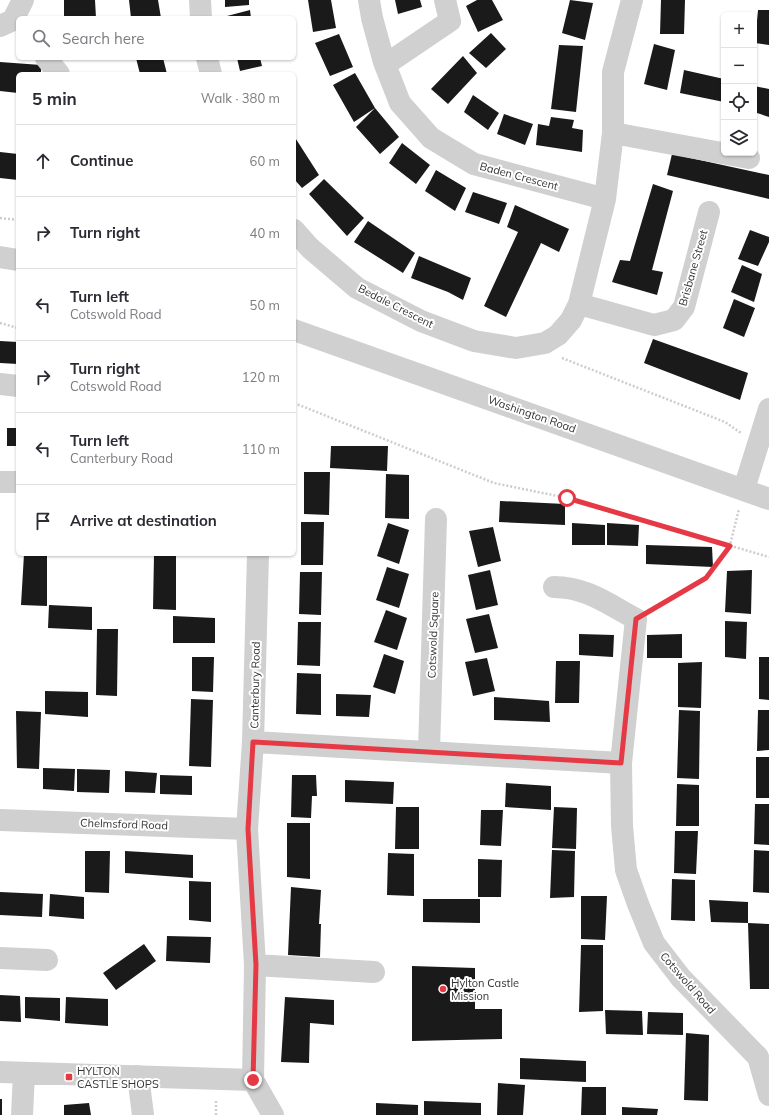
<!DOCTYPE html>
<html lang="en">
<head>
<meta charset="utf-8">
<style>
  :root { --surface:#fff; --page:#f7f7f7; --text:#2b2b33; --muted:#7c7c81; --line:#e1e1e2 }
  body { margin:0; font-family:Mulish,sans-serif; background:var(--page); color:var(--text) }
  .controls { position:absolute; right:12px; top:12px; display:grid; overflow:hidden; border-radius:6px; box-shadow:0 1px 3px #0004 }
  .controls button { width:36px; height:36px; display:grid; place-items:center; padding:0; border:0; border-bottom:1px solid var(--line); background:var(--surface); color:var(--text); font:20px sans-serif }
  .stop { position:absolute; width:12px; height:12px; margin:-9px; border:3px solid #e63946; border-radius:50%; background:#fff }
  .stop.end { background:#e63946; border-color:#fff; box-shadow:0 1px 4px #0008 }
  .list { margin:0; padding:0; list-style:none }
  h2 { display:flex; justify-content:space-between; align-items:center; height:52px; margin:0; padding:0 16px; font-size:17px }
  h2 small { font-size:13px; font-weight:400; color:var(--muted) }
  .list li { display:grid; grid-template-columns:26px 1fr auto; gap:12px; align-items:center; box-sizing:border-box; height:72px; padding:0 16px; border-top:1px solid var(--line) }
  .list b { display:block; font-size:15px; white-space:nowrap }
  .list p { margin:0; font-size:13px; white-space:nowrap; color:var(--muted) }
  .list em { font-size:13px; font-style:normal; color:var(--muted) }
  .icon { flex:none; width:22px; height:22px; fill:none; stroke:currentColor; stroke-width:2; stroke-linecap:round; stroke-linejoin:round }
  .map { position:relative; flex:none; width:769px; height:1115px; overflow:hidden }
  .search { position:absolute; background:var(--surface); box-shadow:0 1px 3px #0004; left:16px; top:16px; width:280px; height:44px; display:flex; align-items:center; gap:10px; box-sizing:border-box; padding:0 14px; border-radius:6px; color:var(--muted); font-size:15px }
  .panel { position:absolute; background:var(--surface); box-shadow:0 1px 3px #0004; left:16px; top:72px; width:280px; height:484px; border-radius:6px }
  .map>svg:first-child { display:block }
  .building { fill:#1a1a1a }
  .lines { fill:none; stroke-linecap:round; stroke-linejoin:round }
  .path { stroke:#cdcdcd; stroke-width:2.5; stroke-dasharray:2 2; stroke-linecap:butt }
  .minor { stroke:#d0d0d0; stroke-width:22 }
  .route { stroke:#e63946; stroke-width:5 }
  .poi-dot { fill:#e63946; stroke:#fff; stroke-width:1.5 }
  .labels { text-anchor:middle; stroke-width:4; stroke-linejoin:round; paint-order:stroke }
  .street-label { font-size:11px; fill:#333; stroke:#fff }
  .poi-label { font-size:11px; fill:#333; stroke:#fff; text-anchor:start }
</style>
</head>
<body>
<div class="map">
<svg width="769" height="1115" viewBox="0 0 769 1115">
  <rect width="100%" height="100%" fill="#fff"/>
  <!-- building -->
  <path class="building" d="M64,0h31l1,18h-32z
    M129,0h29l3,18h-30z
    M225,0h24v5l-24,2z
    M308,0h23l5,28 -23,4z
    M395,0h25l2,7 -24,7z
    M477,0h15l11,20 -25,12 -12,-26z
    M570,0l23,3 -8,37 -23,-7z
    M661,0h24l-1,34h-24z
    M250,10l1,8h-24v-2z
    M758,10h11v35l-14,-2z
    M491,33l15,16 -20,19 -17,-15z
    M339,34l14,33 -23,9 -15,-33z
    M654,44l21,6 -8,40 -23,-6z
    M559,45l24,1 -7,66 -25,-3z
    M463,56l14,17 -29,31 -17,-15z
    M136,58h27l4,16h-27z
    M237,58h23l2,8 -22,5z
    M0,62l41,3v9h-23v19l-18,-2z
    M684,70l40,9v23l-44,-9z
    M355,73l20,35 -21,14 -21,-37z
    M754,86l15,3v28l-15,-5z
    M473,95l26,18 -11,17 -24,-18z
    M375,108l24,29 -19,17 -24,-27z
    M504,114l29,10 -8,21 -28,-11z
    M551,117l23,3 -2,8 11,2 -1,22 -46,-7 2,-21 11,2z
    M294,136l25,39 -17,13 -8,-9z
    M402,143l28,22 -14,19 -27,-21z
    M0,152l18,2v26l-18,-2z
    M672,154l97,21v24l-102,-24z
    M436,170l30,18 -11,23 -30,-20z
    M324,179l40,39 -17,18 -38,-42z
    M653,184l20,7 -21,79 11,2 -6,23 -45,-13 8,-22 10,1z
    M473,192l34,11 -8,21 -34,-12z
    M515,205l54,24 -10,23 -18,-9 -35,74 -22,-11 34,-74 -11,-5z
    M368,221l47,32 -12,20 -49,-31z
    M750,230l19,7v5l-11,24 -20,-7z
    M419,256l52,22 -8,22 -15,-8 -37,-14z
    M742,265l20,9 -8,28 -23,-10z
    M734,299l21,9 -11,29 -21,-9z
    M653,339l95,34 -8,27 -96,-37z
    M0,341l18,1v22l-18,-1z
    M7,428h11v18h-11z
    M331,446h57l-1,25 -57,-3z
    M304,472h26l-1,43 -25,-1z
    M386,474l23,1v44l-24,-1z
    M500,501l65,3v21l-66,-3z
    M301,522h23l-1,43h-22z
    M388,523l21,7 -10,34 -22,-8z
    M572,523l33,2v20h-33z
    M607,523l32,2 -1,21 -31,-1z
    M493,527l8,34 -23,6 -9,-36z
    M646,545l66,2 1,20 -67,-3z
    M24,554h23v52l-26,-1z
    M154,555h22v55l-23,-1z
    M387,567l22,7 -10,34 -23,-8z
    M490,570l8,35 -22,5 -8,-35z
    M752,570l-1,44 -26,-2 2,-41z
    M300,572h22l-1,43 -22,-1z
    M49,605l43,2v23l-44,-2z
    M386,610l21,8 -10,32 -23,-8z
    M489,614l9,34 -23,5 -9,-34z
    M173,616l42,2v25h-42z
    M725,621l22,1 -1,37 -21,-2z
    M298,622h23l-1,44 -23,-1z
    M97,629h21l-1,67 -21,-1z
    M579,634l35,1 -1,22 -34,-2z
    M682,634v24h-35v-23z
    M384,654l20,7 -9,33 -22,-7z
    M192,657h22l-1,35 -21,-1z
    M759,657h10v43l-10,-1z
    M487,658l8,33 -22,5 -8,-34z
    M556,661h24l-1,42h-24z
    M702,662l-1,46 -23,-1v-44z
    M297,673l24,1v41l-25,-1z
    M45,691l43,1v25l-43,-3z
    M336,694l35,1 -2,22 -33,-1z
    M494,697l55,4 1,21 -56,-2z
    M191,699l22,1 -2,67 -22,-1z
    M679,710l21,1 -1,68 -22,-1z
    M758,710h11v40l-12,1z
    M16,711l25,1 -2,57 -22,-1z
    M756,757h13v41h-13z
    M43,768l32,1 -1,22 -31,-2z
    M77,769l33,1 -1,23 -32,-1z
    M125,771l32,2 -2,20 -30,-1z
    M160,775l32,1v19l-32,-1z
    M292,775h24l1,21h-5l-1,22 -20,-1z
    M345,780l49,2 -1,22 -48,-2z
    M506,783l45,3v24l-46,-3z
    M677,784l22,1v41h-23z
    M755,804h14v41l-15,-1z
    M396,807h23v42h-24z
    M554,807l23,1 -1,41 -24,-1z
    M481,810h22l-2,36 -21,-1z
    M287,823h23v56l-23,-2z
    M675,831h23l-2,43 -22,-1z
    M552,850l23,1 -1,46 -24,1z
    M754,850l15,1v42l-16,-1z
    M85,851h25l-1,42 -24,-1z
    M125,851l68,4v23l-68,-5z
    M388,853l26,1v42l-27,-1z
    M478,859l24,1 -1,37h-23z
    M672,879l23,1v41l-24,-1z
    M189,881l22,1v40l-22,-2z
    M291,887l30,3 -2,34h2l-1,33 -32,-2z
    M0,892l43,2 -1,23 -42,-2z
    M50,894l34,3v22l-35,-3z
    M581,896h26l-2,44 -24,-1z
    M423,899h57v24l-57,-1z
    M709,900l39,2v21l-37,-1z
    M748,923l21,1v65h-19z
    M167,936l44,1 -1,26 -44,-2z
    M144,944l12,17 -40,29 -13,-17z
    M581,945h22v66l-24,1z
    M412,966l63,2v41h27v30l-90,2z
    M0,995l20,1 1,26 -21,-1z
    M25,997l35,1v23l-35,-3z
    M66,997l42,2v27l-43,-3z
    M285,997l49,3v25l-24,-2 -1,40 -28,-1z
    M605,1010l37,1 1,24 -37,-1z
    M648,1012l35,1v22l-36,-1z
    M686,1033l23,2 -1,66 -24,-1z
    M520,1058l66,3v21l-66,-3z
    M498,1083l27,2 -2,30h-26z
    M582,1087h24v28h-25z
    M0,1099h2v16h-2z
    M424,1101l57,2v12h-57z
    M89,1103l2,12h-27v-10z
    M376,1103l42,2v10h-42z
    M622,1107l36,2 -1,6h-35z"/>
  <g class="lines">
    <!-- path -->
    <path class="path" d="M0,218l18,2
      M0,323l18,5
      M562,358l163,64 16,11
      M294,403l200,80 73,15 202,59
      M653,609l53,-31 24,-33 9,-36
      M216,1115v-15"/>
    <!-- minor -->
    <path class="minor" d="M200,0l1,18
      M369,0l3,18 12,44 16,41 31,35 43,26 131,35
      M0,26l13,-6 10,-20
      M46,58l13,16
      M207,58l4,16
      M385,65l65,-44 -5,-21
      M613,133l136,25
      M294,230l16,18 47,40 64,33 53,20 42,7 29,-5 13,-8 13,-15 8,-16 26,-105 8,-66v-61l19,-72
      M0,257l18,3
      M579,304l75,21 20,-5 10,-13 25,-95
      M294,330l475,169
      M0,384l18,2
      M0,482h18
      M744,489l25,-80
      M554,587c32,0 54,17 82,32l-15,144
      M253,742l368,21 1,63 4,44 12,34 16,39 27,35 77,79 11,38
      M429,751l7,-232
      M0,820l247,9
      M0,958l47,2
      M255,965l119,7
      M0,1072l253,8
      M138,1076l5,39
      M253,1080l2,-115 -8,-136 6,-87 5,-188
      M253,1080l20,35
      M22,1115l2,-42"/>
  </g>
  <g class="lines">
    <!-- route -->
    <path class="route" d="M253,1080l3,-115 -8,-136 5,-87 368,21 15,-144 70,-41 24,-32 -163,-48"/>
  </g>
  <!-- markers -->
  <g class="poi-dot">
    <circle cx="443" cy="989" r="4"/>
    <rect x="65" y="1073" width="8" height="8" rx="2"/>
  </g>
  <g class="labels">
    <!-- street labels -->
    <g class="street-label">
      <text transform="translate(519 176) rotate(15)" y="4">Baden Crescent</text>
      <text transform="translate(693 268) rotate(-74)" y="4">Brisbane Street</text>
      <text transform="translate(396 306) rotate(27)" y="4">Bedale Crescent</text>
      <text transform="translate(532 414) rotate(19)" y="4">Washington Road</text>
      <text transform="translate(433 635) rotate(-88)" y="4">Cotswold Square</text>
      <text transform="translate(255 685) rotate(-89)" y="4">Canterbury Road</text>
      <text transform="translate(124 824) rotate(2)" y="4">Chelmsford Road</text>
      <text transform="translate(688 983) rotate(49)" y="4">Cotswold Road</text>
    </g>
    <!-- poi labels -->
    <g class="poi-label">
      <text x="451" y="987">Hylton Castle<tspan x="451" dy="13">Mission</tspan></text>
      <text x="77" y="1075">HYLTON<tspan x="77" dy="13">CASTLE SHOPS</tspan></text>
    </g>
  </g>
</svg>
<div class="controls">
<button>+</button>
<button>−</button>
<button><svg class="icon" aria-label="locate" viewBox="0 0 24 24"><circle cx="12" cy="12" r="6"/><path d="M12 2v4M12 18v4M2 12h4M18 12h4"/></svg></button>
<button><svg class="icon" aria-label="layers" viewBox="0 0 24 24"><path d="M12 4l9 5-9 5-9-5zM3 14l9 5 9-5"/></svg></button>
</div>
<div class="stop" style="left:567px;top:498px"></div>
<div class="stop end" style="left:253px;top:1080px"></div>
<div class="search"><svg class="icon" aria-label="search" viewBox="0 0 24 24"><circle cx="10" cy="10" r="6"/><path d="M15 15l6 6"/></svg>Search here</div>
<section class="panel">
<h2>5 min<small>Walk · 380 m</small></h2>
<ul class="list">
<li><svg class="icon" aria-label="ahead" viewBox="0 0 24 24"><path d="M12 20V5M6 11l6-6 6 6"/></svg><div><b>Continue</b></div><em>60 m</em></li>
<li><svg class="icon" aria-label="right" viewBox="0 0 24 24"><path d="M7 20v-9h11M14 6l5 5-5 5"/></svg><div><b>Turn right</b></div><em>40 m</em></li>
<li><svg class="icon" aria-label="left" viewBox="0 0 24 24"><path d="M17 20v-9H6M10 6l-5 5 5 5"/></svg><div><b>Turn left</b><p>Cotswold Road</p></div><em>50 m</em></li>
<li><svg class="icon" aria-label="right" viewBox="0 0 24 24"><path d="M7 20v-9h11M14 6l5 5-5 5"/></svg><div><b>Turn right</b><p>Cotswold Road</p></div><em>120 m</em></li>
<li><svg class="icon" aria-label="left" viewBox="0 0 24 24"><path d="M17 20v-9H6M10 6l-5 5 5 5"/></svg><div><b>Turn left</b><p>Canterbury Road</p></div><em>110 m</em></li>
<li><svg class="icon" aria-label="arrive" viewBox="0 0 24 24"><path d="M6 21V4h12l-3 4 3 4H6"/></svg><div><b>Arrive at destination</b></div></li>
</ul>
</section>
</div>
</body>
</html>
